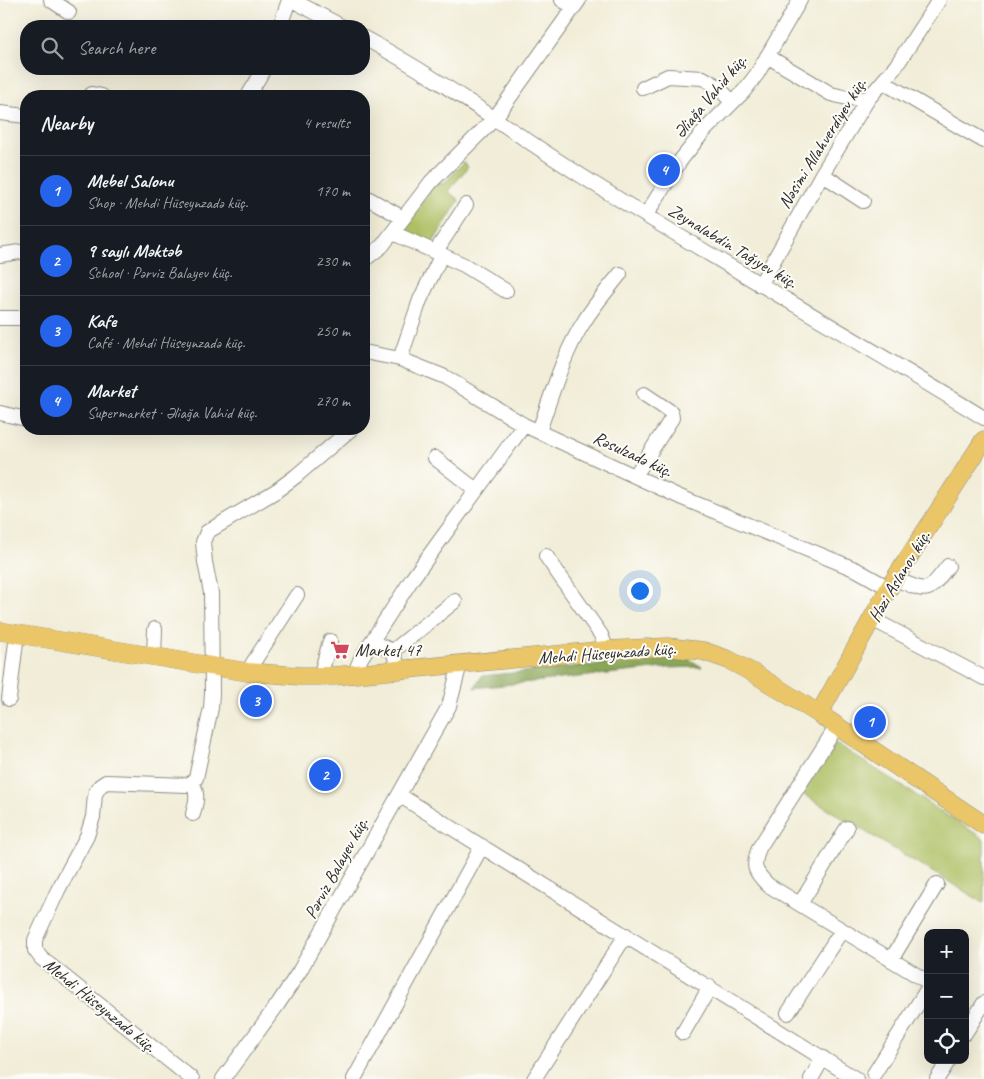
<!DOCTYPE html>
<html lang="en">
<head>
<meta charset="utf-8">
<style>
  :root { --surface:#171b24; --page:#242831; --text:#f1f3f6; --muted:#9ea1a6; --line:#363941; --accent:#2563eb }
  body { margin:0; font-family:Caveat,sans-serif; background:var(--page); color:var(--text) }
  .controls { position:absolute; right:15px; bottom:15px; display:grid; overflow:hidden; border-radius:10px; box-shadow:0 5px 20px #0002 }
  .controls button { width:45px; height:45px; display:grid; place-items:center; padding:0; border:0; border-bottom:1px solid var(--line); background:var(--surface); color:var(--text); font:25px sans-serif }
  .you { position:absolute; left:639px; top:590px; width:18px; height:18px; margin:-12px; border:4px solid #fff; border-radius:50%; background:#1a73e8; box-shadow:0 0 0 8px #1a73e833 }
  .badge { display:grid; place-items:center; width:32px; height:32px; border-radius:50%; background:var(--accent); color:#fff; font-size:16px; font-weight:700 }
  .pin { position:absolute; translate:-50% -50%; border:2px solid #fff; box-shadow:0 1px 5px #0006 }
  .list { margin:0; padding:0; list-style:none }
  h2 { display:flex; justify-content:space-between; align-items:center; height:65px; margin:0; padding:0 20px; font-size:21px }
  h2 small { font-size:16px; font-weight:400; color:var(--muted) }
  .list li { display:grid; grid-template-columns:32px 1fr auto; gap:15px; align-items:center; box-sizing:border-box; height:70px; padding:0 20px; border-top:1px solid var(--line) }
  .list b { display:block; font-size:19px; white-space:nowrap }
  .list p { margin:0; font-size:16px; white-space:nowrap; color:var(--muted) }
  .list em { font-size:16px; font-style:normal; color:var(--muted) }
  .icon { flex:none; width:28px; height:28px; fill:none; stroke:currentColor; stroke-width:2; stroke-linecap:round; stroke-linejoin:round }
  .map { position:relative; flex:none; width:984px; height:1079px; overflow:hidden }
  .search { position:absolute; background:var(--surface); box-shadow:0 5px 20px #0002; left:20px; top:20px; width:350px; height:55px; display:flex; align-items:center; gap:12px; box-sizing:border-box; padding:0 18px; border-radius:20px; color:var(--muted); font-size:19px }
  .panel { position:absolute; background:var(--surface); box-shadow:0 5px 20px #0002; left:20px; top:90px; width:350px; height:345px; border-radius:20px }
  .map>svg:first-child { display:block }
  .green { fill:#adbf63; stroke:#6c7547 }
  .forest { fill:#8aa659; stroke:#5a6842 }
  .lines { fill:none; stroke-linecap:round; stroke-linejoin:round }
  .minor-casing { stroke:#8e8c82; stroke-width:16 }
  .major-casing { stroke:#8e8c82; stroke-width:19 }
  .minor { stroke:#fff; stroke-width:14 }
  .major { stroke:#ebc669; stroke-width:18 }
  .labels { text-anchor:middle; stroke-width:4; stroke-linejoin:round; paint-order:stroke }
  .street-label { font-size:18px; fill:#2b2b2b; stroke:#fdfcf7 }
  .poi-label { font-size:18px; fill:#2b2b2b; stroke:#fdfcf7; text-anchor:start }
</style>
</head>
<body>
<div class="map">
<svg width="984" height="1079" viewBox="0 0 984 1079">
  <rect width="100%" height="100%" fill="#fdfcf7"/>
  <filter id="ink" filterUnits="userSpaceOnUse"><feTurbulence type="fractalNoise" baseFrequency=".02" numOctaves="2"/><feDisplacementMap in="SourceGraphic" scale="10" xChannelSelector="R" yChannelSelector="G"/><feConvolveMatrix kernelMatrix="1 2 1 2 8 2 1 2 1" color-interpolation-filters="sRGB"/></filter>
  <filter id="wash" filterUnits="userSpaceOnUse"><feTurbulence type="fractalNoise" baseFrequency=".0096" numOctaves="4" result="noise"/><feDisplacementMap in="SourceGraphic" scale="20" xChannelSelector="R" yChannelSelector="G"/><feGaussianBlur stdDeviation="1.12" result="paint"/><feColorMatrix in="noise" values="0 0 0 0 0 0 0 0 0 0 0 0 0 0 0 0 0 1.4 0 .05"/><feComposite in="paint" operator="in"/></filter>
  <g filter="url(#wash)">
    <rect width="100%" height="100%" fill="#f1edd8"/>
    <!-- green -->
    <path class="green" d="M464,162l4,5 -20,24 11,9 -27,44 -31,-13 35,-48 8,1z
      M835,743l149,96v64l-183,-110z"/>
    <!-- forest -->
    <path class="forest" d="M684,656l18,11 -38,1 -190,20 8,-12z"/>
  </g>
  <g filter="url(#ink)">
    <g class="lines">
      <!-- minor casing -->
      <g class="minor-casing">
        <path id="minor" d="M51,0l18,12
          M292,0l49,26
          M562,0l12,7
          M280,26l9,-26
          M364,38c81,43 154,99 232,147 128,80 260,154 388,233
          M767,56l64,38 16,4 21,1
          M883,82l101,59
          M643,88l25,-12 35,2 14,8 15,16
          M90,96l2,-2 10,2
          M248,96l16,-27
          M0,113l26,3
          M822,174l41,27
          M364,196l39,22
          M646,215l34,-54 24,-30 40,-40 13,-17 43,-74
          M393,233l71,32 42,26
          M436,251l30,-46
          M0,255l26,-4
          M364,260l18,-14 49,-64 64,-64 84,-118
          M760,285l62,-111 46,-75 28,-33 43,-66
          M0,318h26
          M364,352l36,7 45,18 79,48 156,72 177,73 32,18
          M400,359l20,-59 22,-46
          M0,413l26,6
          M539,431c13,-37 24,-77 46,-111 10,-16 23,-31 35,-46
          M435,458l41,32
          M635,476l37,-58 -1,-6 -27,-18
          M546,556l55,79 6,15
          M895,579c35,13 30,17 53,-13
          M872,619l112,59
          M371,642l22,9 6,19
          M393,651l62,-50
          M154,657l1,-28
          M247,672l50,-77
          M354,675l7,-17 51,-79 112,-154
          M320,677l10,-36
          M9,699l8,-65
          M837,726l-78,122c-7,19 -5,23 9,37l160,97
          M192,783c7,11 4,19 1,31
          M399,795l457,284
          M800,904l47,-76
          M891,960l46,-76
          M788,1013l54,-83
          M683,1033l27,-46
          M965,1033l19,-30
          M874,1074l54,-86
          M192,1079l-151,-121 -6,-8v-10l23,-50 29,-54 6,-19 2,-23 5,-8 6,-4 80,3 6,-2 4,-5 15,-70 1,-15 -1,-100 -6,-31 -2,-20 4,-10 69,-41 20,-15 55,-47
          M223,1079l55,-75 21,-32 150,-266 11,-42
          M354,1079l128,-233
          M534,1079l92,-144
          M811,1079l12,-21
          M937,1079l12,-19"/>
      </g>
      <!-- major casing -->
      <g class="major-casing">
        <path id="major" d="M0,631l247,41 53,4h34l273,-26 60,-3 36,4 26,9 26,14 64,40 165,111
          M819,714l70,-126 95,-148"/>
      </g>
      <!-- minor -->
      <use href="#minor" class="minor"/>
      <!-- major -->
      <use href="#major" class="major"/>
    </g>
  </g>
  <!-- icons -->
  <defs>
    <g id="supermarket-bare" transform="scale(1.5)"><path d="M-6-5.5h2.5l.6 2H6L4.5 2H-2.5L-4.4-4H-6ZM-1.5 3.2a1.3 1.3 0 1 0 .1 0ZM3 3.2a1.3 1.3 0 1 0 .1 0Z" fill="#d1495b" stroke="#fdfcf7" stroke-width="2.5" paint-order="stroke"/></g>
  </defs>
  <g fill-rule="evenodd">
    <use href="#supermarket-bare" x="340" y="650"/>
  </g>
  <g class="labels">
    <!-- street labels -->
    <g class="street-label">
      <text transform="translate(710 96) rotate(-50)" y="6">Əliağa Vahid küç.</text>
      <text transform="translate(822 143) rotate(-58)" y="6">Nəsimi Allahverdiyev küç.</text>
      <text transform="translate(733 246) rotate(31)" y="6">Zeynalabdin Tağıyev küç.</text>
      <text transform="translate(633 454) rotate(25)" y="6">Rəsulzadə küç.</text>
      <text transform="translate(899 576) rotate(-59)" y="6">Həzi Aslanov küç.</text>
      <text transform="translate(607 653) rotate(-4)" y="6">Mehdi Hüseynzadə küç.</text>
      <text transform="translate(336 868) rotate(-61)" y="6">Pərviz Balayev küç.</text>
      <text transform="translate(100 1005) rotate(39)" y="6">Mehdi Hüseynzadə küç.</text>
    </g>
    <!-- poi labels -->
    <g class="poi-label">
      <text x="355" y="656">Market 47</text>
    </g>
  </g>
</svg>
<div class="controls">
<button>+</button>
<button>−</button>
<button><svg class="icon" aria-label="locate" viewBox="0 0 24 24"><circle cx="12" cy="12" r="6"/><path d="M12 2v4M12 18v4M2 12h4M18 12h4"/></svg></button>
</div>
<div class="you"></div>
<div class="pin badge" style="left:870px;top:722px">1</div>
<div class="pin badge" style="left:325px;top:775px">2</div>
<div class="pin badge" style="left:256px;top:701px">3</div>
<div class="pin badge" style="left:664px;top:170px">4</div>
<div class="search"><svg class="icon" aria-label="search" viewBox="0 0 24 24"><circle cx="10" cy="10" r="6"/><path d="M15 15l6 6"/></svg>Search here</div>
<section class="panel">
<h2>Nearby<small>4 results</small></h2>
<ul class="list">
<li><span class="badge">1</span><div><b>Mebel Salonu</b><p>Shop · Mehdi Hüseynzadə küç.</p></div><em>170 m</em></li>
<li><span class="badge">2</span><div><b>9 saylı Məktəb</b><p>School · Pərviz Balayev küç.</p></div><em>230 m</em></li>
<li><span class="badge">3</span><div><b>Kafe</b><p>Café · Mehdi Hüseynzadə küç.</p></div><em>250 m</em></li>
<li><span class="badge">4</span><div><b>Market</b><p>Supermarket · Əliağa Vahid küç.</p></div><em>270 m</em></li>
</ul>
</section>
</div>
</body>
</html>
